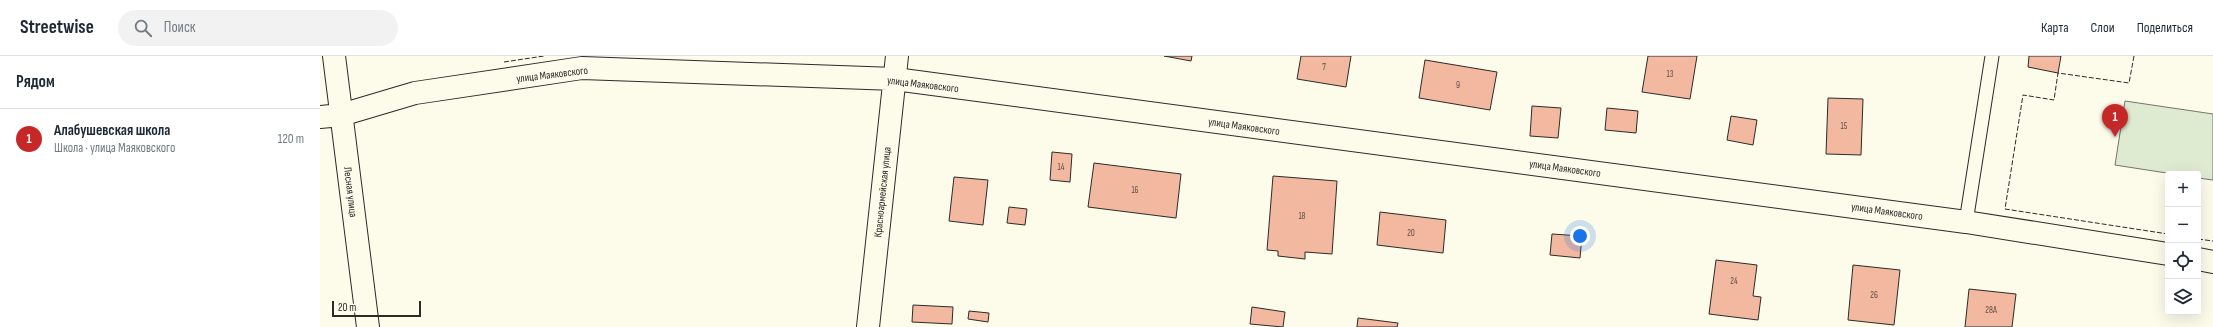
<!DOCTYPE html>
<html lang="ru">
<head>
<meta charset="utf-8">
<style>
  :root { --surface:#fff; --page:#f2f2f3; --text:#1f2937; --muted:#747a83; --line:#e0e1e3; --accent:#c62828 }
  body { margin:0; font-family:"Sofia Sans Condensed",sans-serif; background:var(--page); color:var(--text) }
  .controls { position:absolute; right:12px; bottom:12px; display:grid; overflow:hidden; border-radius:4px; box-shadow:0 4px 16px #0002 }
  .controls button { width:36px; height:36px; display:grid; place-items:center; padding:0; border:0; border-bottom:1px solid var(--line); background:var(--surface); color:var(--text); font:20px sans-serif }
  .scale { position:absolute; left:12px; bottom:10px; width:89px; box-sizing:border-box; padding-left:4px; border:2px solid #2b2b2b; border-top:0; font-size:11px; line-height:14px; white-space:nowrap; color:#2b2b2b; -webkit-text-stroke:3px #fdfbea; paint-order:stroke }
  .you { position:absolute; left:1260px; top:180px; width:14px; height:14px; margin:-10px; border:3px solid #fff; border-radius:50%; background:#1a73e8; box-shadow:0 0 0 6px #1a73e833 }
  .badge { display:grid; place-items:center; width:26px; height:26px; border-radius:50%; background:var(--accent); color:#fff; font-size:13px; font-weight:700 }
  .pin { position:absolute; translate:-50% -33px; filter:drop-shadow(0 1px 2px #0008) }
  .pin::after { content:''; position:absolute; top:21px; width:14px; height:12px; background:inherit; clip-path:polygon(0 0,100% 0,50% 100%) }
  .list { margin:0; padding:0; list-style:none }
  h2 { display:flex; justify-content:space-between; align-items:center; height:52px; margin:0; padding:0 16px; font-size:17px }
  h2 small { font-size:13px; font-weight:400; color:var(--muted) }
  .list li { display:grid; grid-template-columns:26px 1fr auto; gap:12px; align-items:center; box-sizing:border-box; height:60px; padding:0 16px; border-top:1px solid var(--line) }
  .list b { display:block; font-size:15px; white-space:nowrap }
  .list p { margin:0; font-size:13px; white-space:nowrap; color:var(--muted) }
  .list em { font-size:13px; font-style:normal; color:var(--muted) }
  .icon { flex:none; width:22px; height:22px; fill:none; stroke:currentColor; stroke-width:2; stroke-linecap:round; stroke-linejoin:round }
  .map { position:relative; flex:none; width:1893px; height:271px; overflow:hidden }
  header { display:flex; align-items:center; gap:24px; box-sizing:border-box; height:56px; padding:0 20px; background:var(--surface); border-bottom:1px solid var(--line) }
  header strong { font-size:19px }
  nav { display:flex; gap:22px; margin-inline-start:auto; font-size:14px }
  .search { width:280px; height:36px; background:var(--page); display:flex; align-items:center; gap:10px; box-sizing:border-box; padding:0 14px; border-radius:22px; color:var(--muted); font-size:15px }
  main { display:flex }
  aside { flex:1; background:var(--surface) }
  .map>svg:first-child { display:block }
  .green { fill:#deebd1; stroke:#74746e }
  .building { fill:#f2b8a0; stroke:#2b2b2b }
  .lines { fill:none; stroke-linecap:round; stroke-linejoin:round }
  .lane-casing { stroke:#2b2b2b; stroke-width:15 }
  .street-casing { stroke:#2b2b2b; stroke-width:24 }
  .lane { stroke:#fdfbea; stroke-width:13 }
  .street { stroke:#fdfbea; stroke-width:22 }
  .fence { stroke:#2b2b2b; stroke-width:1; stroke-dasharray:5 2; stroke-linecap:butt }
  .labels { text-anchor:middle; stroke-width:3; stroke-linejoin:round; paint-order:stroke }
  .number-label { font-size:9px; fill:#5d4e48 }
  .street-label { font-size:11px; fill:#2b2b2b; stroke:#fdfbea }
</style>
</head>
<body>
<header>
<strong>Streetwise</strong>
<div class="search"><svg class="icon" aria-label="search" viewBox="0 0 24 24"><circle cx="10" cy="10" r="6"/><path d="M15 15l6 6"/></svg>Поиск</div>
<nav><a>Карта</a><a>Слои</a><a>Поделиться</a></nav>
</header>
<main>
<aside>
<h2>Рядом<small></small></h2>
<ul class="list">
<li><span class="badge">1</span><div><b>Алабушевская школа</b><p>Школа · улица Маяковского</p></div><em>120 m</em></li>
</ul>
</aside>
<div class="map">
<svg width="1893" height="271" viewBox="0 0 1893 271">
  <rect width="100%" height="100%" fill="#fdfbea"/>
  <!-- green -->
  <path class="green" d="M1805,45l88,13v66l-15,-2v-4h-25l-58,-9z"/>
  <!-- building -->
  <path class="building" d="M844,0h28l-1,5z
    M981,0h50l-5,31 -49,-8z
    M1328,0h49l-7,43 -48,-7z
    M1709,0h32l-3,17 -30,-6z
    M1105,4l72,12 -7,38 -71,-12z
    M1508,42l35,1 -2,56 -35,-1z
    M1212,50l29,2 -3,30 -28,-2z
    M1287,52l31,3 -2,22 -31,-3z
    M1411,60l26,4 -4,25 -26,-5z
    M732,96l20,2 -2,28 -20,-2z
    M774,107l87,11 -5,44 -88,-11z
    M953,120l64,5 -5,73 -27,-2v7l-27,-3v-5l-11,-1z
    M634,121l34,3 -5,45 -34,-4z
    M689,151l18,2 -2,16 -18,-2z
    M1060,156l66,8 -3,33 -66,-8z
    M1232,178l30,2 -2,22 -30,-3z
    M1396,204l41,5 -4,31 8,1 -3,23 -49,-6z
    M1533,209l47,5 -6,55 -46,-5z
    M1649,233l47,5 -4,33h-47z
    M593,249l40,2 -1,17 -40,-2z
    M932,251l33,5 -2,15 -33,-3z
    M649,255l20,2 -1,9 -20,-3z
    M1038,262l40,5 -1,4h-40z"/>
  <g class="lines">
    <!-- lane casing -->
    <g class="lane-casing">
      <path id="lane" d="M1646,166l26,-166"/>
    </g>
    <!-- street casing -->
    <g class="street-casing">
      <path id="street" d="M14,0l34,271
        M0,61l21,-2 74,-22 167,-25 313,11 1071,143 202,32
        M1878,203l15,3
        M548,271l29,-271"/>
    </g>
    <!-- lane -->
    <use href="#lane" class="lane"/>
    <!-- street -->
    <use href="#street" class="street"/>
    <!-- fence -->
    <path class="fence" d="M1814,0l-5,27 -71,-10 -4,27 -31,-5 -18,114 163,25
      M184,6l40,-6
      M1878,183l15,2"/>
  </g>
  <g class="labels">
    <!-- number labels -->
    <g class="number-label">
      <text x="1004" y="14">7</text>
      <text x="1350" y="21">13</text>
      <text x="1138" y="32">9</text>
      <text x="1524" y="73">15</text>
      <text x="741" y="114">14</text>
      <text x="815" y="137">16</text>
      <text x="982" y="163">18</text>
      <text x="1091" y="180">20</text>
      <text x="1414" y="228">24</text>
      <text x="1554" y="242">26</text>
      <text x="1671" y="257">28А</text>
    </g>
    <!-- street labels -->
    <g class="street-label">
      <text transform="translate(232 18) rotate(-7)" y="4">улица Маяковского</text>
      <text transform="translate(603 28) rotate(7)" y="4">улица Маяковского</text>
      <text transform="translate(924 70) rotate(8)" y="4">улица Маяковского</text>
      <text transform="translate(1245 112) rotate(8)" y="4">улица Маяковского</text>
      <text transform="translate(31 136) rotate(83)" y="4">Лесная улица</text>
      <text transform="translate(562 136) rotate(-84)" y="4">Красноармейская улица</text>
      <text transform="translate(1567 155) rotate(8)" y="4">улица Маяковского</text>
    </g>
  </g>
</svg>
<div class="controls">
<button>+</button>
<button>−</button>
<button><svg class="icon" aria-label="locate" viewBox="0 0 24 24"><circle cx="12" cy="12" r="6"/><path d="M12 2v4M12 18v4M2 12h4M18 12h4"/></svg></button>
<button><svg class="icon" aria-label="layers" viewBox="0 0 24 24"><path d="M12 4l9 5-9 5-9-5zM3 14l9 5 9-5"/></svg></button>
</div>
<div class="scale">20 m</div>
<div class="you"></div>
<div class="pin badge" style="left:1795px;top:81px">1</div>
</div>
</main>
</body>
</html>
